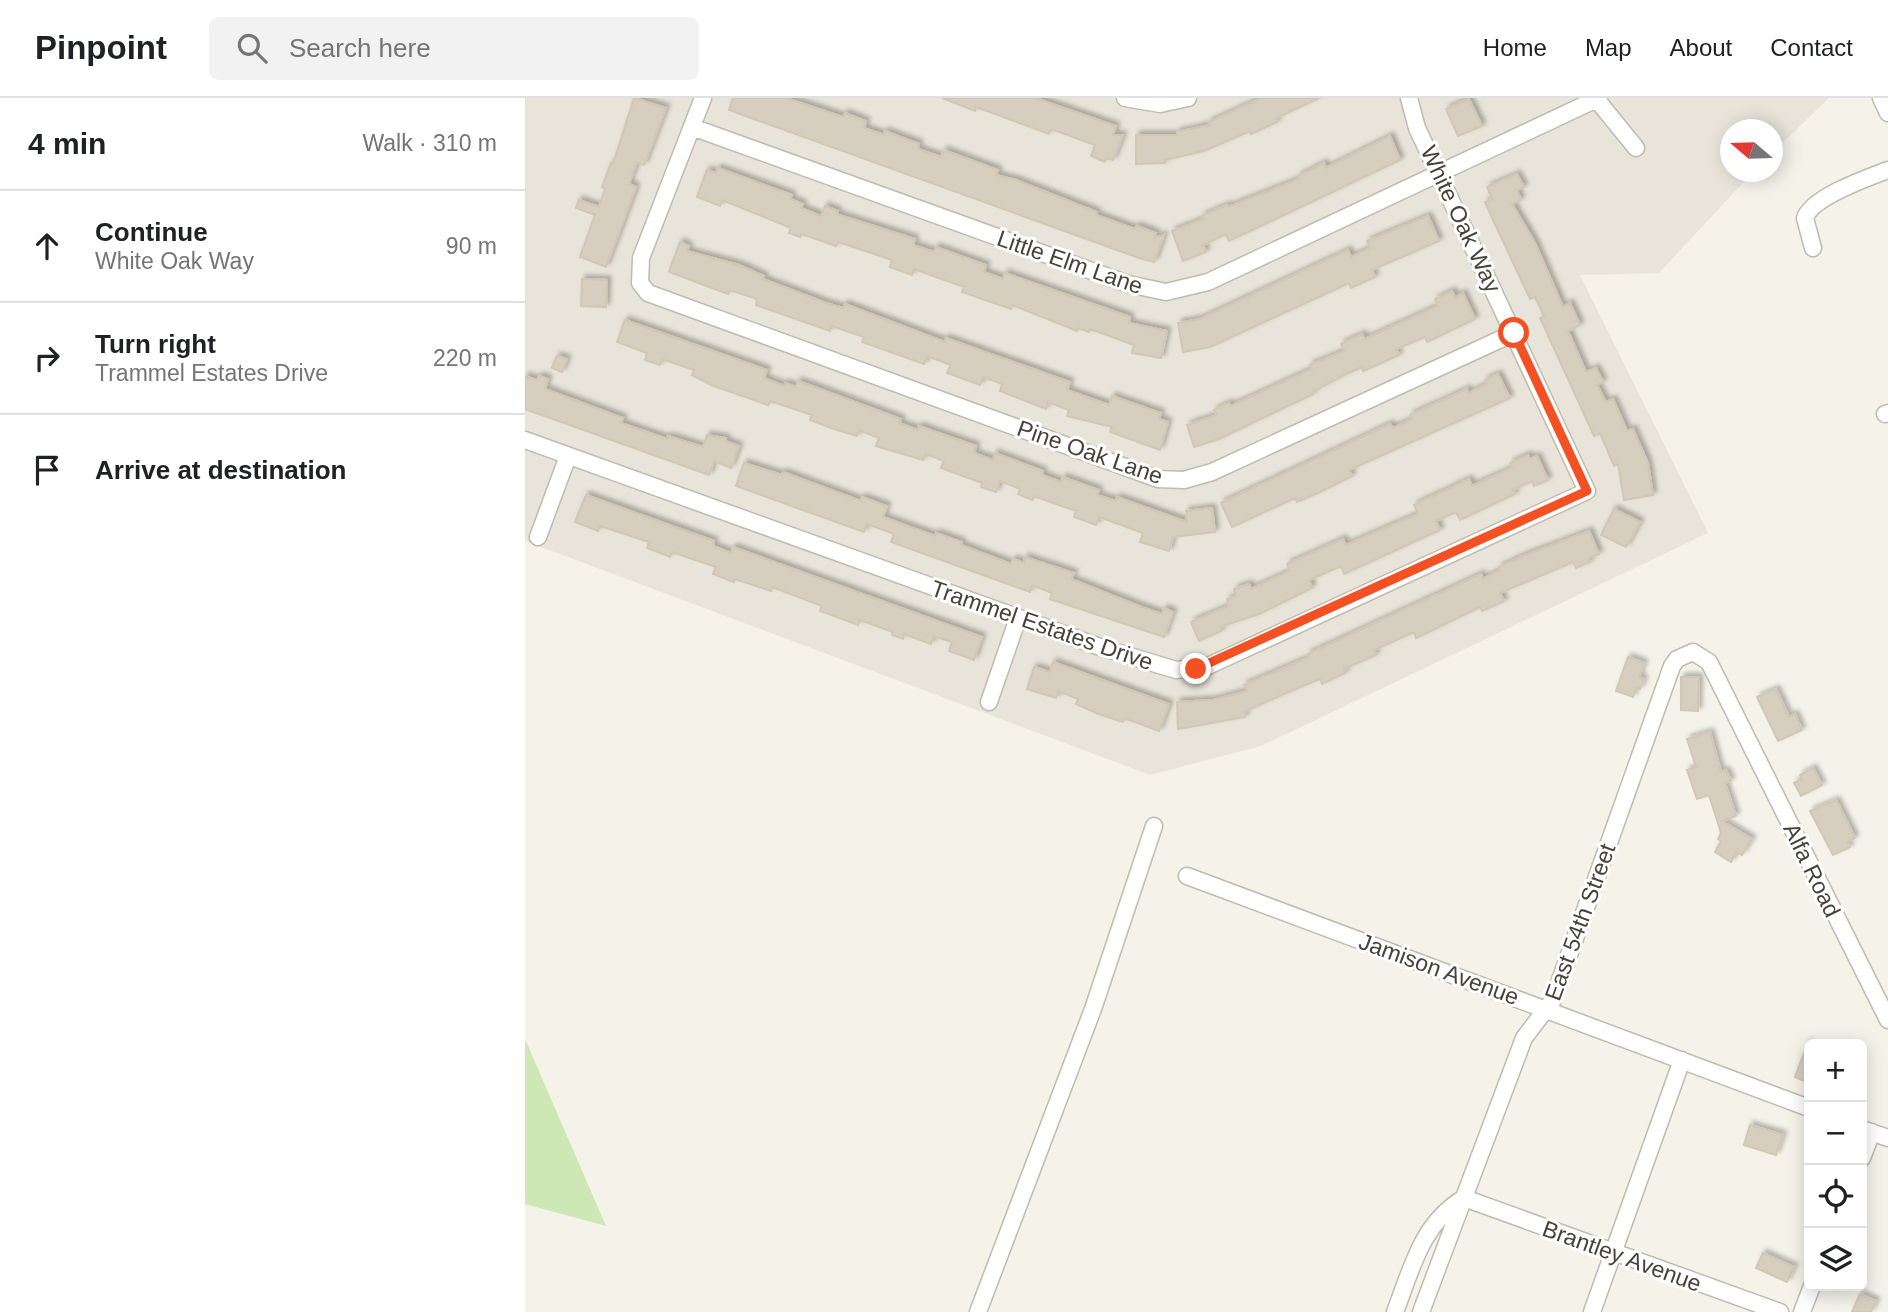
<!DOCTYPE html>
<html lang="en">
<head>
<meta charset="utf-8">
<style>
  :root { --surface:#fff; --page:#f2f2f2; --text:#202124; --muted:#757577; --line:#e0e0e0 }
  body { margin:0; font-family:Helvetica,sans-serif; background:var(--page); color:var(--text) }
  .controls { position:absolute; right:21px; bottom:21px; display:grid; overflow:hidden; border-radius:10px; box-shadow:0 4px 18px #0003 }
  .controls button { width:63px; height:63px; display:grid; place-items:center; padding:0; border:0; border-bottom:2px solid var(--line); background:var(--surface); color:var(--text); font:35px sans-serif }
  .compass { position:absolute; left:1195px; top:21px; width:63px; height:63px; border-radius:50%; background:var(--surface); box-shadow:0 4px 18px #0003; rotate:289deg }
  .stop { position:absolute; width:21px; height:21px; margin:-16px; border:5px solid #f35123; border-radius:50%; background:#fff }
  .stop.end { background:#f35123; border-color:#fff; box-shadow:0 2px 7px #0008 }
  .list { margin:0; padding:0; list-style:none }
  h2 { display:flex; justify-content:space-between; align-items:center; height:91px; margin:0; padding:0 28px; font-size:30px }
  h2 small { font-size:23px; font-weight:400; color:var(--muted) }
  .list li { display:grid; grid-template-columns:46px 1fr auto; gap:21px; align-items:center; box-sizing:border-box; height:112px; padding:0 28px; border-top:2px solid var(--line) }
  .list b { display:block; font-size:26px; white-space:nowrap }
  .list p { margin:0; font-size:23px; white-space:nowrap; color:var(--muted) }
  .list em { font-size:23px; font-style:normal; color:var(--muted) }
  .icon { flex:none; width:38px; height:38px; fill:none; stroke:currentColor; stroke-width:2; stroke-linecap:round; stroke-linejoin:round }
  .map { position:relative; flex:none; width:1363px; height:1214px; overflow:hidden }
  header { display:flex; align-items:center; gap:42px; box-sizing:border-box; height:98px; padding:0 35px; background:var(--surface); border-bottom:2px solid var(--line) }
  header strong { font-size:33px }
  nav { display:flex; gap:38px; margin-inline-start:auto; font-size:24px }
  .search { width:490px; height:63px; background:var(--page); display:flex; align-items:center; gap:18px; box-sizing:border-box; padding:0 24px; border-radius:10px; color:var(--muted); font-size:26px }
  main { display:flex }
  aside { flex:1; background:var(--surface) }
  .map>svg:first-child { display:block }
  .residential { fill:#e8e4d9 }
  .green { fill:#cde7b5 }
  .building { fill:#d6cfc0; stroke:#d1c7b3; stroke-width:2; filter:url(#shadow) }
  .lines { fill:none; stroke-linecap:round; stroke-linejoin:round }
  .minor-casing { stroke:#c0bbad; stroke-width:19 }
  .minor { stroke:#fff; stroke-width:16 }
  .route { stroke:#f35123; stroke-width:9 }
  .labels { text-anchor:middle; stroke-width:6; stroke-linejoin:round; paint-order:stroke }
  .street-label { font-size:23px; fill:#484338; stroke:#fff }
</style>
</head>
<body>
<header>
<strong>Pinpoint</strong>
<div class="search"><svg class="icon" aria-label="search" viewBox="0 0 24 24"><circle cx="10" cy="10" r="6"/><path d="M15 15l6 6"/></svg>Search here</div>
<nav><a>Home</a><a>Map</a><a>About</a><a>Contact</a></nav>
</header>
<main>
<aside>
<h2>4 min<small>Walk · 310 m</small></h2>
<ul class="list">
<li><svg class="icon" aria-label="ahead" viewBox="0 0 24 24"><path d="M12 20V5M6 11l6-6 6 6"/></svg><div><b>Continue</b><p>White Oak Way</p></div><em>90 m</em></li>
<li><svg class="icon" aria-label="right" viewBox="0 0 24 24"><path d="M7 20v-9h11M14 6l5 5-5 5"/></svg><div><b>Turn right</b><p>Trammel Estates Drive</p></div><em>220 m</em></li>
<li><svg class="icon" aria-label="arrive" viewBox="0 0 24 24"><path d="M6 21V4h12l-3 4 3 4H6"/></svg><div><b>Arrive at destination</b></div></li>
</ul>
</aside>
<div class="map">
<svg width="1363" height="1214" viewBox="0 0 1363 1214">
  <defs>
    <filter id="shadow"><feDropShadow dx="3.5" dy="-3.5" stdDeviation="2" flood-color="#0004"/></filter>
  </defs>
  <rect width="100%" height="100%" fill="#f5f2ea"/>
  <!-- residential -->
  <path class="residential" d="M0,0h1304l-56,54v-22h-42v42h22l-94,101 -79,2 128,258 -447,213 -111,29 -625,-234z"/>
  <!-- green -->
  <path class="green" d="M0,941l81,187 -81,-22z"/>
  <!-- building -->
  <path class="building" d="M109,0l32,10 -22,57 -7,-3 -8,22 7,3 -30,80 -26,-10 15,-42 -19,-7 3,-8 20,7 6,-18 -3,-2 9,-24 2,1z
    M208,0h53l57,19 2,-4 21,8 -2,7 20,7 1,-4 34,13 -1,5 23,8 3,-7 54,20 -2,5 20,5 81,32 -1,3 39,14 2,-3 19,7 -2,5 10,-3 -10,27 -15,-4 -410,-148z
    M417,0h93l81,28 -3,9h10l-10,25 -7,-2 -1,4 -14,-6 4,-11 -44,-16 -2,5 -73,-27 -1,4z
    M737,0h57l-43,20 1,4 -26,12 -1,-3 -46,20 -39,9v3l-29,1v-29h41v-3l33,-7 -1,-3z
    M944,1l13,27 -24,10 -12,-27z
    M865,38l10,24 -171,81 -3,-7 -23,11 3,7 -23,9 -11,-30 32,-12 -2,-3 25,-11 1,2 71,-28 -1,-3 26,-13 2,5z
    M193,70l74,27 -2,4 13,5 -2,4 20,8 4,-10 13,5 -2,3 79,25 -2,6 21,7 2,-5 50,18 -2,7 19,7 2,-6 125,44 -1,6 38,8 -6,27 -29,-5 2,-8 -44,-16 -1,3 -11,-4 -1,3 -65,-26 -1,4 -49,-17 2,-5 -50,-18 -2,6 -22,-8 2,-7 -54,-18 -2,4 -35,-12 -1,3 -11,-4 2,-5 -69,-28 -2,6 -23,-9 10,-27 9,3z
    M992,76l7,13 -7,3 4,10 -9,4 23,39 28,64 7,-4 10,22 -12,6 18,41 10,-4 7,14 -6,3 9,17 7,-3 14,32 6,-2 15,34 5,32 -29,5 -6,-36 -4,2 -14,-33 -6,3 -54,-118 4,-2 -9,-19 -5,2 -36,-77 -9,-20 7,-3 -5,-12z
    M903,118l11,25 -67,29 3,7 -24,11 -2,-5 -139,64 -27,5 -5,-29 22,-4 148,-69 3,7 19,-9 -3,-7z
    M155,144l9,4 -2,5 52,14 25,11 -1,3 63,24 17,5 2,-4 100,38 1,-4 124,44 -3,8 42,15 3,-9 49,17 -2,6 9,3 -8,28 -50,-18 2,-5 -45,-11 2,-6 -21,-8 -2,7 -46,-18 2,-7 -19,-7 -3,8 -33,-12 4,-8 -24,-9 -3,8 -62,-22 2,-5 -32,-11 -2,5 -74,-26 1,-6 -27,-9 -2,4 -59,-22z
    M57,181l25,1 -1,27 -25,-1z
    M927,193l3,6 8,-4 12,26 -48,23 -2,-5 -29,12 3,6 -36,16 -1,-4 -18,8 -32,17 1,2 -94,45 -25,8 -7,-22 30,-10 -3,-5 15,-7 2,3 81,-37 -2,-4 34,-14 -3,-7 21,-10 3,5 73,-33 -3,-7z
    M100,222l142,50 -3,8 20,8 1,-3 11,4 2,-6 14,5 89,33 -2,4 19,7 1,-4 57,20 -2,7 19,7 2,-7 48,18 -1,4 19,7 2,-5 36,13 -2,5 19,6 1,-4 70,25 -1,-11 26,-3 3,24 -42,5 -4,14 -29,-9 3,-9 -44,-16 -3,8 -22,-8 2,-6 -42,-15 -2,4 -14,-6 2,-5 -20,-8 -4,11 -15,-5 1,-4 -41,-15 3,-7 -18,-7 -3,6 -47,-14 3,-8 -20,-8 -2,6 -23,-7 -24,-9 2,-5 -42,-14 -2,4 -57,-20 -19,-10 2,-5 -32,-11 -2,6 -15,-5 2,-7 -30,-11z
    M32,258l10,3 -5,13 -10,-4z
    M973,276l12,24 -161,72 3,6 -32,16 -23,10 -2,-4 -63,29 -11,-24 169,-79 3,4 19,-9 -2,-4 31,-14 26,-12 2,4 18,-9 -2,-4z
    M0,278l12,4 2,-4 9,3 -3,10 78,29 -2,5 46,16 1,-3 35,11 4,-12 19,3 -1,3 14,5 -8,22 -17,-7 -5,14 -184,-66z
    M1003,357l2,4 7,-3 11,24 -14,6 -2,-5 -19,9 2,4 -55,26 -4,-8 -20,9 4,9 -96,44 -3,-8 -32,14 3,8 -53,26 -39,13 1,4 -22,10 -8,-19 38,-16 -2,-7 9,-2 -2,-8 15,-5 2,5 39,-18 -3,-7 56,-25 3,6 72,-31 -4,-9 55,-26 3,7 40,-18 -2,-5z
    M219,365l38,12 1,-3 78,29 1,-4 25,9 -4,11 52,19 1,-3 26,9 -1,3 50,19 2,-5 11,4 1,-6 49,16 -3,6 68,27 23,8 2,-6 9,4 -9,25 -114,-38 2,-6 -20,-8 -2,7 -139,-50 3,-8 -27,-10 -3,8 -128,-46z
    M61,397l128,46 -1,5 18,7 2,-6 249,90 -8,23 -25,-9 3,-9 -19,-6 -2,8 -27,-10 -1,5 -11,-4 1,-3 -33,-12 -2,5 -38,-14 2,-5 -50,-19 -1,4 -36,-12 -1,3 -21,-8 3,-7 -44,-15 -2,5 -23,-9 2,-6 -49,-16 -2,5 -23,-9z
    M1089,411l26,13 -14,25 -25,-12z
    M1064,433l10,23 -11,4 2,4 -14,6 -3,-6 -73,31 4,8 -22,10 -2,-4 -64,31 -2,-6 -40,18 2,5 -32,14 1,4 -23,11 -2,-5 -34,14 -42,19 1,5 -67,12 -1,-27 36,-2 34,-9 -3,-6 66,-28 -2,-3 24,-11 149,-69 2,5 17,-9 -1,-3 24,-11z
    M1103,559l16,6 -5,14 5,2 -4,10 -4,-1 -3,9 -17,-6z
    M528,564l116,42 -10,27 -35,-13 -1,4 -25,-8 -22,-10 2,-5 -20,-8 -2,7 -29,-9 7,-22 16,5z
    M1156,579h18l-1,34 -17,-1z
    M1251,591l13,28 6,-3 7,16 -24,11 -21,-44z
    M1185,634l11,40 5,-2 5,11 -6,2 11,33 -14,5 30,18 -10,16 -6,-3 -5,10 -16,-10 6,-11 -3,-2 3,-6 -12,-38 -12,4 -10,-29 9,-3 -9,-28z
    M1288,670l9,17 -21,11 -7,-13 8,-4 -2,-4z
    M1311,702l19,38 -8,4 3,5 -17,8 -23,-44z
    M1283,945h1v40l-14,-6z
    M1225,1027l33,10 -7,20 -32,-10z
    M1238,1155l31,14 -7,15 -31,-14z
    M1335,1196l16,7 -5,11h-19z"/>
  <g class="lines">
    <!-- minor casing -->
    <g class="minor-casing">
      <path id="minor" d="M178,0l-62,160 -1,25 8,10 510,186 26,1 28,-8 302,-139
        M600,0l35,6 28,-6
        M1356,0l7,15
        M1072,2l39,48
        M167,29l436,157 38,8 42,-10 391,-184
        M1288,150l-8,-30c7,-21 62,-40 83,-48
        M1360,316l3,-1
        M0,342l575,207 76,23 30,-3 381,-176 -170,-363 -8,-30
        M13,439l30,-81
        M464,604l29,-84
        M662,778l622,232
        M1337,1031l26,9
        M1337,1060l10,-26
        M939,1100l316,114
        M453,1214l115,-303 61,-183
        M870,1214c17,-44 26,-88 69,-114
        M896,1214l103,-274 29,-38 119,-334 5,-7 16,-7 16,10 179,358
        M1067,1214l90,-252
        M1277,1214l10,-26"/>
    </g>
    <!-- minor -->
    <use href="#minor" class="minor"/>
  </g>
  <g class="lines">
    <!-- route -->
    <path class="route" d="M671,571l391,-178 -73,-158"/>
  </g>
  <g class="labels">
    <!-- street labels -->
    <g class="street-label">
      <text transform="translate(936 121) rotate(65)" y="8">White Oak Way</text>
      <text transform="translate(545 164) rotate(19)" y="8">Little Elm Lane</text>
      <text transform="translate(565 354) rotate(19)" y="8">Pine Oak Lane</text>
      <text transform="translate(517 527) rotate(19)" y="8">Trammel Estates Drive</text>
      <text transform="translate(1287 772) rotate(64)" y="8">Alfa Road</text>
      <text transform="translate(1055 824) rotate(-70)" y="8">East 54th Street</text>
      <text transform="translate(914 871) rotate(20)" y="8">Jamison Avenue</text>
      <text transform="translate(1097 1158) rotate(20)" y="8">Brantley Avenue</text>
    </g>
  </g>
</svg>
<div class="controls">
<button>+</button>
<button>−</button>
<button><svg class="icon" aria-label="locate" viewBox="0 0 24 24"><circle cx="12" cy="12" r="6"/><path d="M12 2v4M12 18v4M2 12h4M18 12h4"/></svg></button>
<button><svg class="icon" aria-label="layers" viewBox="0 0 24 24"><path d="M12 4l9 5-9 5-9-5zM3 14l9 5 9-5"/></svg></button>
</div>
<svg class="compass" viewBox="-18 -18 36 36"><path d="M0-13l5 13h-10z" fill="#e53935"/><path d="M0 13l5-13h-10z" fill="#757577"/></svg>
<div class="stop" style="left:989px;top:235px"></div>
<div class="stop end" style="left:671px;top:571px"></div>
</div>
</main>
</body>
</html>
